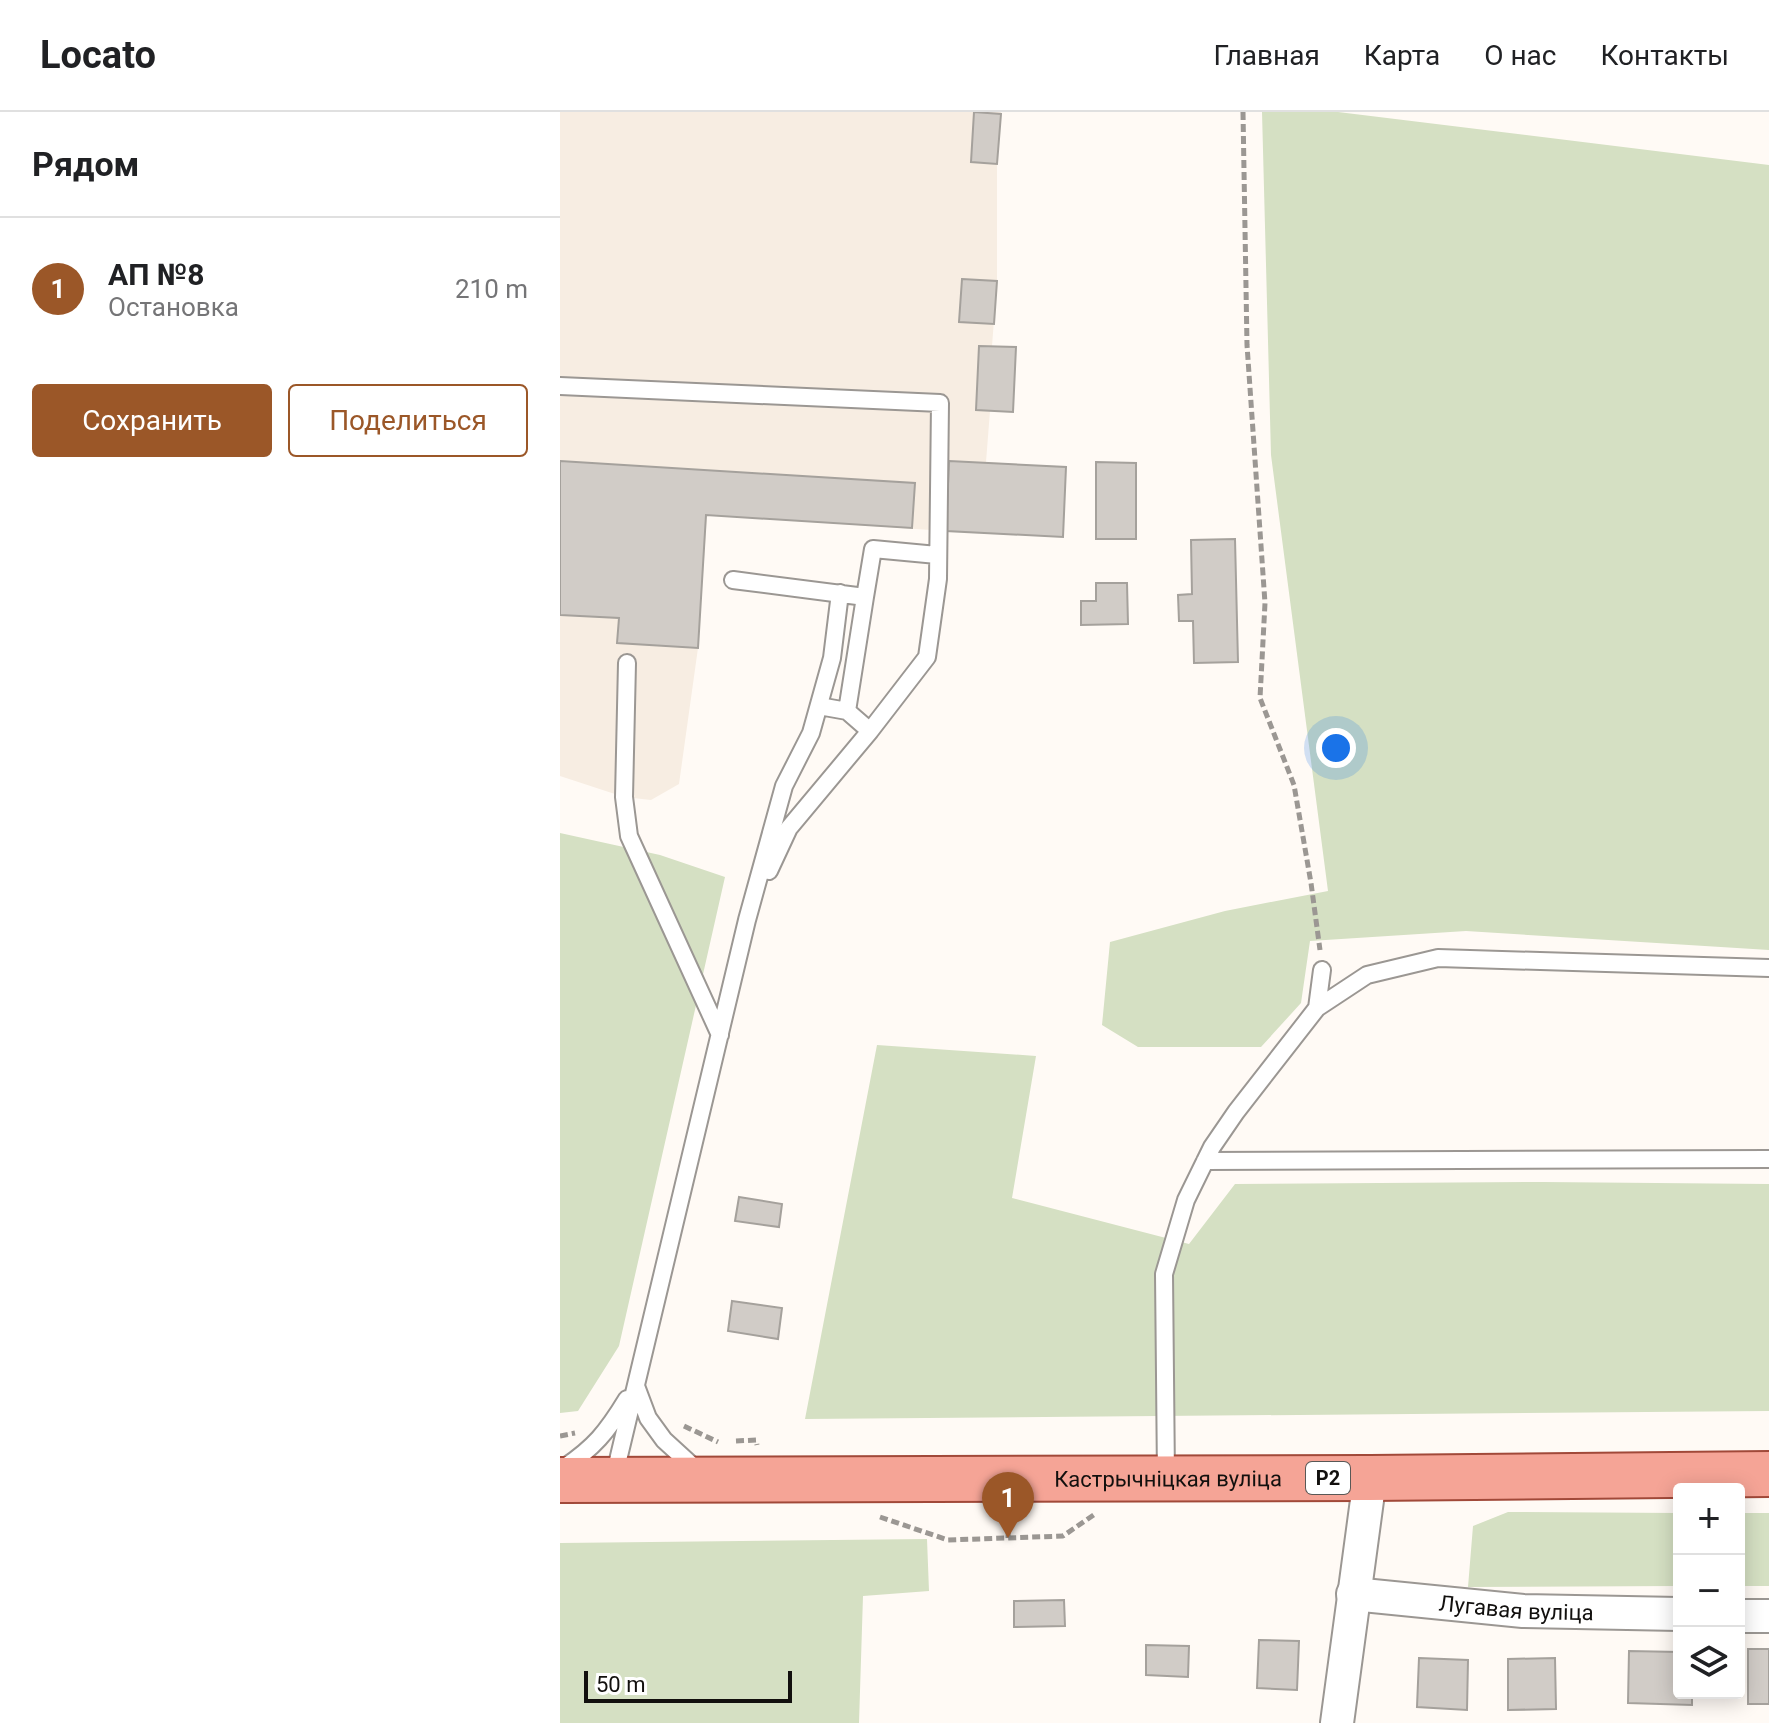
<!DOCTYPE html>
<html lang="ru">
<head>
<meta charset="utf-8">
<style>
  :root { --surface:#fff; --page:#f2f2f2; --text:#202124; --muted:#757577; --line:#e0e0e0; --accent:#9b5728 }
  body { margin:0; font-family:Roboto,sans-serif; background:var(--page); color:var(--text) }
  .controls { position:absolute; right:24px; bottom:24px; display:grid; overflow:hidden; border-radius:8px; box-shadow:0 4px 20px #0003 }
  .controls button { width:72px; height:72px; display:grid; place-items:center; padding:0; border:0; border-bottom:2px solid var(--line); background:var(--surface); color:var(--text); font:40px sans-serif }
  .scale { position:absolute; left:24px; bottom:20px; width:208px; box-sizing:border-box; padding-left:8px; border:4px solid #12100e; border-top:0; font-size:22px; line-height:28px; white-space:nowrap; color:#12100e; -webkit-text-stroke:6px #fff; paint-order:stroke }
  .you { position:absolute; left:776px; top:636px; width:28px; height:28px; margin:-20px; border:6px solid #fff; border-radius:50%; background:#1a73e8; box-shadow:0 0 0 12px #1a73e833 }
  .badge { display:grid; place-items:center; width:52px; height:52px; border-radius:50%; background:var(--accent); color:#fff; font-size:26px; font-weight:700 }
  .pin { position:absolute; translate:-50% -66px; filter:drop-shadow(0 2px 4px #0008) }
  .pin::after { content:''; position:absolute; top:42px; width:28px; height:24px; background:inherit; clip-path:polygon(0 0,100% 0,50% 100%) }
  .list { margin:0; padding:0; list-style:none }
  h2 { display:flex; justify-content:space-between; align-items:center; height:104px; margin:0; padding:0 32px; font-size:34px }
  h2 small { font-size:26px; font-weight:400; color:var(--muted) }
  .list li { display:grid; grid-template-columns:52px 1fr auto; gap:24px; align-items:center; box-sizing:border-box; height:144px; padding:0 32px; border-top:2px solid var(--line) }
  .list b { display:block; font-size:30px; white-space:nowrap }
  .list p { margin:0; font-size:26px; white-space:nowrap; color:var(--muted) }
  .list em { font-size:26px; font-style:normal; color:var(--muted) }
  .actions { display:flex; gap:16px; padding:24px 32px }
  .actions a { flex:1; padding:18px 0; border:2px solid var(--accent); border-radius:8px; text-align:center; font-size:28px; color:var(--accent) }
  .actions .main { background:var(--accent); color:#fff }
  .icon { flex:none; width:44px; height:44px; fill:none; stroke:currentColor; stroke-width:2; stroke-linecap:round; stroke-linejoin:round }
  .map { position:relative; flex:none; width:1209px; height:1611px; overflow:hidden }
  header { display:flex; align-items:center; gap:48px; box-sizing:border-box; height:112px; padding:0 40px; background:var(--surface); border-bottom:2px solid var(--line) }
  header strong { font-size:38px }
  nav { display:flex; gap:44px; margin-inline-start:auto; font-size:28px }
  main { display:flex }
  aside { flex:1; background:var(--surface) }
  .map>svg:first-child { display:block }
  .built { fill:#f7ede2 }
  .green { fill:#d5e0c3 }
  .building { fill:#d1ccc7; stroke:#a5a19c; stroke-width:2 }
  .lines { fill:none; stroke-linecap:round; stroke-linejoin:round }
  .service-casing { stroke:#9b9793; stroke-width:20 }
  .minor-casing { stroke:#9b9793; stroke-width:36 }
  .primary-casing { stroke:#a14939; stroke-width:48 }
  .path { stroke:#9b9793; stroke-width:5; stroke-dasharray:8 4; stroke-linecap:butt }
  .service { stroke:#fff; stroke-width:16 }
  .minor { stroke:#fff; stroke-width:32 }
  .primary { stroke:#f5a496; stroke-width:44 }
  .labels { text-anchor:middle; stroke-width:7; stroke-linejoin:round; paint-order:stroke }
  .shield { fill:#fff; stroke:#595856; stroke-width:2 }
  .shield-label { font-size:20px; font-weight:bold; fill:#12100e }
  .street-label { font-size:22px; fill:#12100e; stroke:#fff }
</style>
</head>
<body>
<header>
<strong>Locato</strong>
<nav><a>Главная</a><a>Карта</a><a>О нас</a><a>Контакты</a></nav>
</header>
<main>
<aside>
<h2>Рядом<small></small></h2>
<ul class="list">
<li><span class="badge">1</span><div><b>АП №8</b><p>Остановка</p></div><em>210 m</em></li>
</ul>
<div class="actions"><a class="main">Сохранить</a><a>Поделиться</a></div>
</aside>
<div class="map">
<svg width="1209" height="1611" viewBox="0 0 1209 1611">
  <rect width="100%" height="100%" fill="#fffaf5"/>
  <!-- built -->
  <path class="built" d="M0,0h441l-4,52v117l-5,65 24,1 -3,65 -23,-1 -4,51 80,5 -3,70 -117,-6 -239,-16 -9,133 -19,136 -28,16 -27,-3 -64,-21z"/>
  <!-- green -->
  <path class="green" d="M702,0h76l431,53v785l-303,-19 -156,10 -9,62 -40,44h-123l-36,-22 8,-83 115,-31 103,-20 -57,-436z
    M0,721l100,22 65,22 -106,469 -41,65 -18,2z
    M317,933l159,11 -24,142 177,46 46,-60 308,-2 226,2v227l-964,8z
    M948,1400l171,1v73l-211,1 5,-61z
    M1179,1401h30v73h-30z
    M367,1427l2,52 -66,5 -4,127h-299v-180z"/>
  <!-- building -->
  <path class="building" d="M414,0l27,2 -4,50 -26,-2z
    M402,167l35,2 -3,43 -35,-2z
    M419,234l37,1 -3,65 -37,-2z
    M0,349l355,22 -3,45 -206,-13 -8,133 -81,-5 2,-25 -59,-3z
    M389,349l117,6 -3,70 -117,-6z
    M536,350l40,1v76h-40z
    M675,427l3,123 -44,1 -1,-42h-14l-1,-26 14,-1 -1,-54z
    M536,471h31l1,41 -47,1v-24h15z
    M179,1085l43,7 -3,23 -44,-6z
    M172,1189l50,7 -4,31 -50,-8z
    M504,1488l1,26 -51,1v-26z
    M699,1528l40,1 -2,49 -40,-2z
    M586,1533l43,1 -1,31 -42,-2z
    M1188,1537h21v55h-21z
    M1069,1539l50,1v41h13v12l-64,-2z
    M859,1546l49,2 -1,50 -50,-3z
    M995,1546l1,51 -48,1v-51z"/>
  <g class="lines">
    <!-- service casing -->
    <g class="service-casing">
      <path id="service" d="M0,274l380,17 -2,176 -11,78 -57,74 -23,-20
        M173,468l132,17 -18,114 -28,-5
        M305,485l8,-48 64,6
        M67,551l-3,134 5,39 91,199
        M209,759l20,-43 81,-97
        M757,896l50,-33 71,-17 331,10
        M645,1049l564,-2
        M76,1274l12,32 16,22 35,32
        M2,1357c32,-21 45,-37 65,-70
        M54,1365l133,-557 37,-134 27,-53 21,-75 8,-65
        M606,1366l-2,-204 22,-74 26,-53 24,-35 81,-104 5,-38"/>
    </g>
    <!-- minor casing -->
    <g class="minor-casing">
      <g id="minor">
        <path id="s1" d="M793,1482l170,17 156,3"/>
        <path d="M1179,1504h30"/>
        <path d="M777,1611l33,-245"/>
      </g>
    </g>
    <!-- primary casing -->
    <g class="primary-casing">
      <g id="primary">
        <path id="s2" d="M0,1368l810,-2 399,-4"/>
      </g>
    </g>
    <!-- path -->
    <path class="path" d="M683,0l4,233 18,258 -5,95 34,87 17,98 9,67
      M124,1314l34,16
      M0,1324l15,-3
      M176,1329l20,-1 1,5
      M320,1405l68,23 115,-4 32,-22
      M448,1426l1,-27"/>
    <!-- service -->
    <use href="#service" class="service"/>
    <!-- minor -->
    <use href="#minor" class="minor"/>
    <!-- primary -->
    <use href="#primary" class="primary"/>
  </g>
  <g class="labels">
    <!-- shield labels -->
    <rect class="shield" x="746" y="1350" width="44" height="32" rx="6"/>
    <g class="shield-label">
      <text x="768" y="1373">Р2</text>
    </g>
    <!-- street labels -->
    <g class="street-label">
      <text dy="8" stroke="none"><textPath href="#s2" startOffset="608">Кастрычніцкая вуліца</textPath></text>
      <text dy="8" stroke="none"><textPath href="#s1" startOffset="164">Лугавая вуліца</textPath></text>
    </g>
  </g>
</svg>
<div class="controls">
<button>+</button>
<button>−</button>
<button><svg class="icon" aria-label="layers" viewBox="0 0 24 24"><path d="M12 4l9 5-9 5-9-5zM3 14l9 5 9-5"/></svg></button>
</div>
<div class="scale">50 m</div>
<div class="you"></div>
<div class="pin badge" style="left:448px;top:1426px">1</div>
</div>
</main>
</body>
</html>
